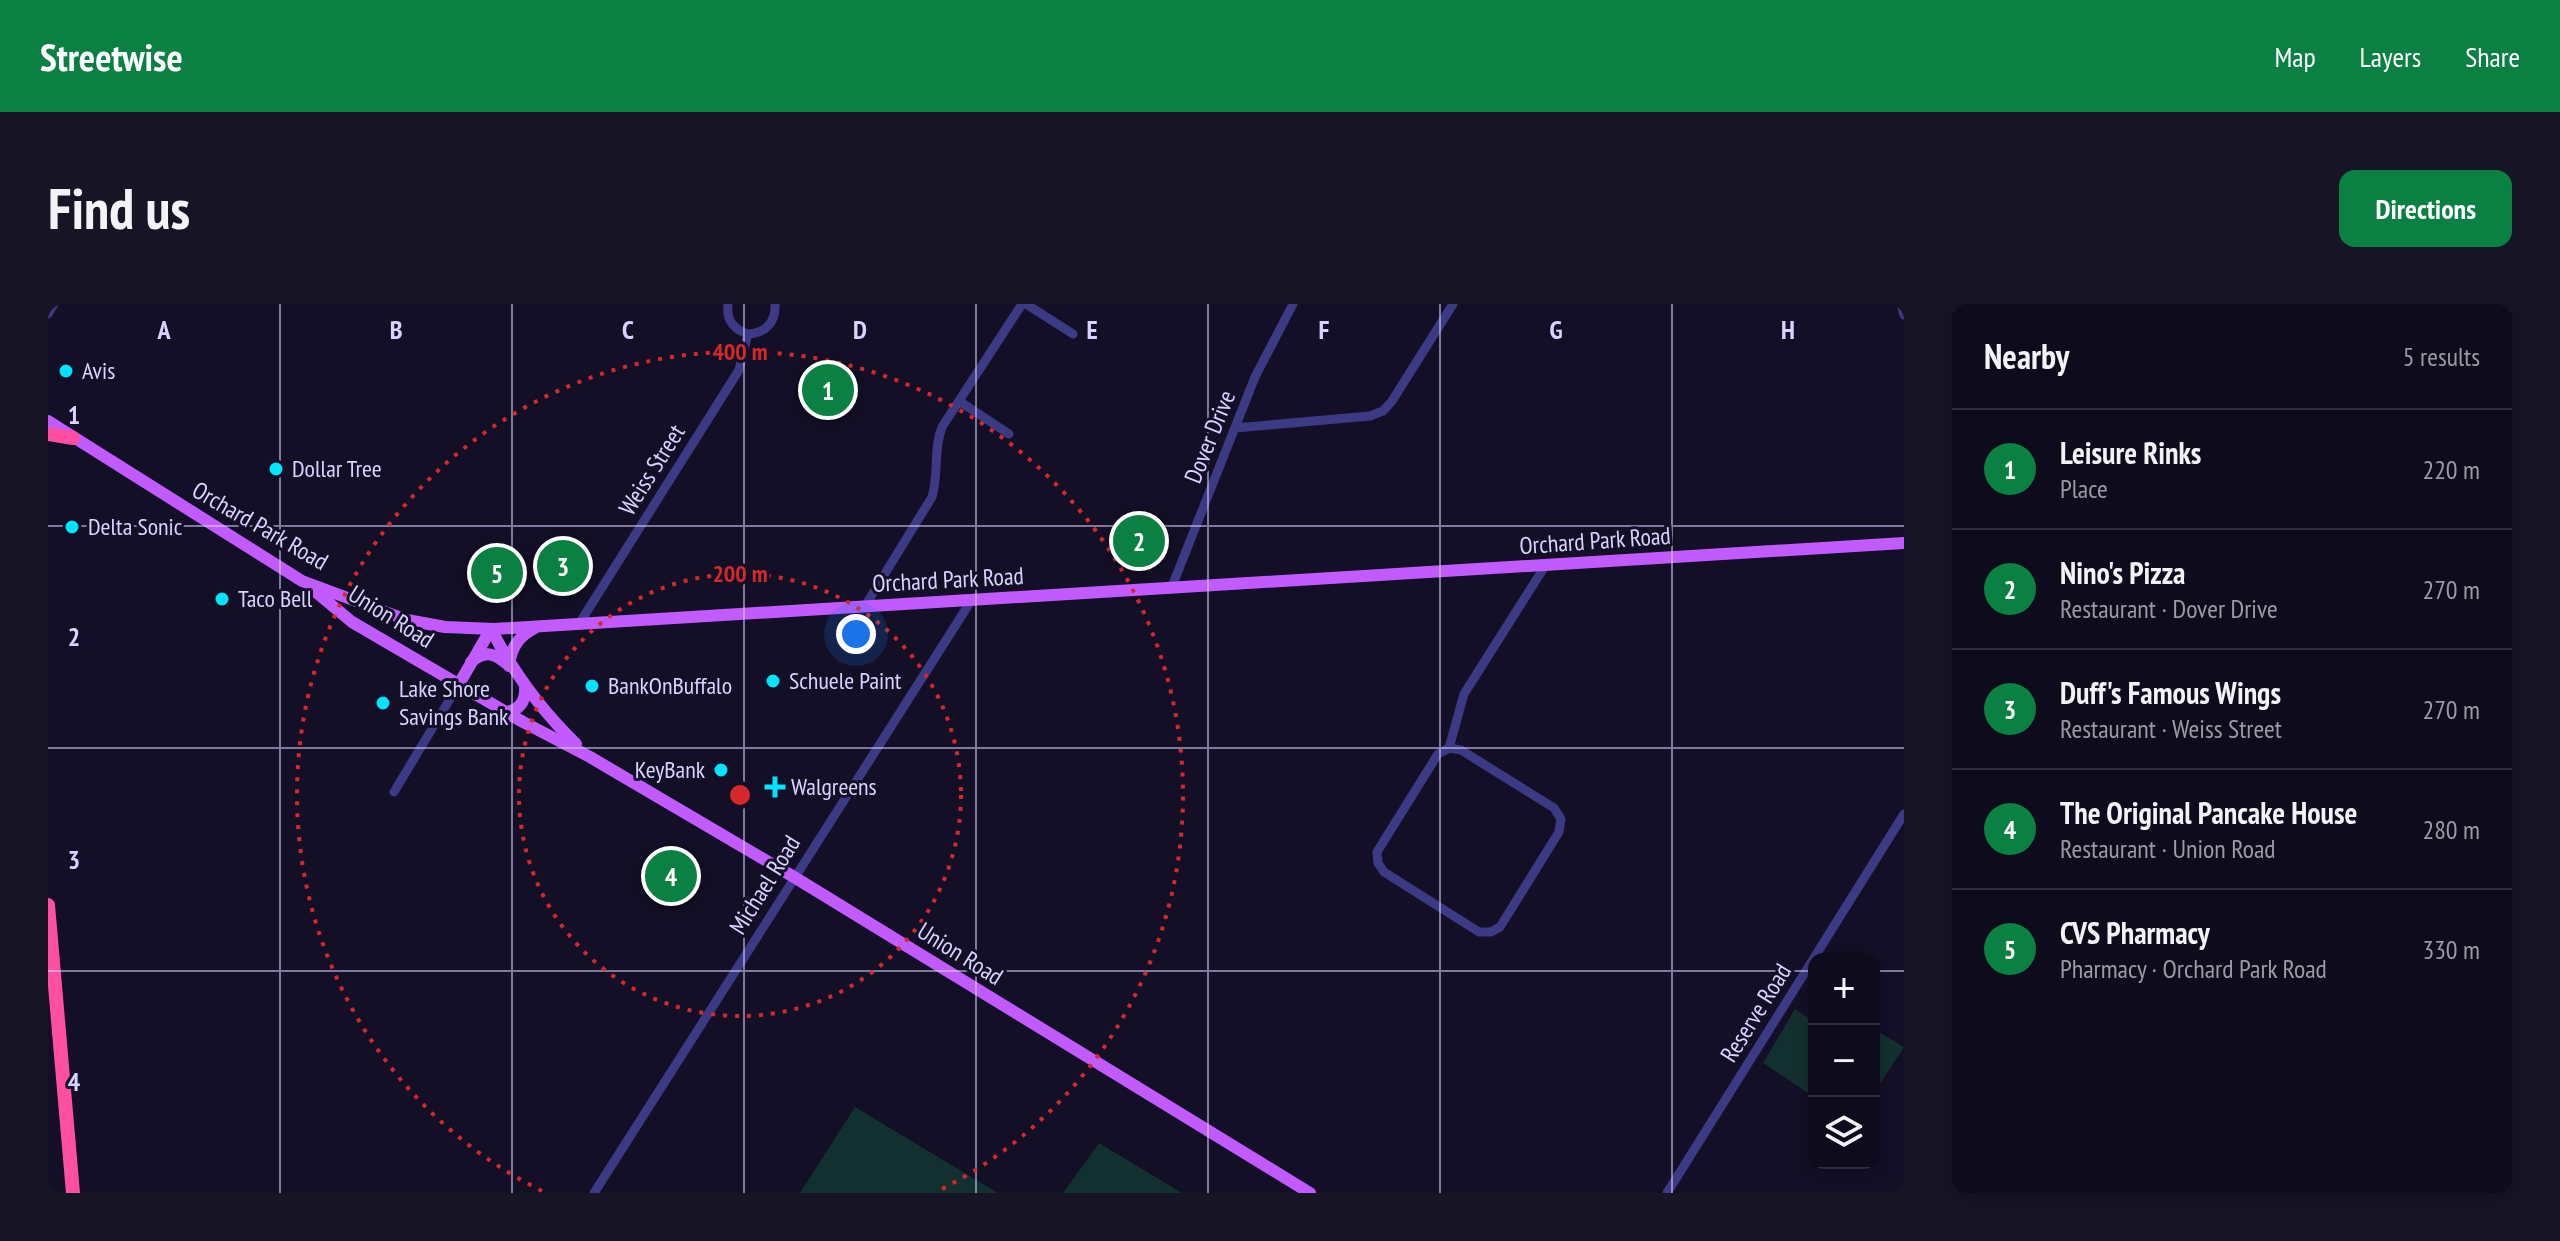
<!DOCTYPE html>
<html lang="en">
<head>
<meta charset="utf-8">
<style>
  :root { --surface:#0e0b1c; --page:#171425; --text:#f1f3f6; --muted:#9b9ba3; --line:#2e2b3b; --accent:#0b8043 }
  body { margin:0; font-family:"PT Sans Narrow",sans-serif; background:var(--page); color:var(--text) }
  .controls { position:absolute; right:24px; bottom:24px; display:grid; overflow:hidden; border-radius:16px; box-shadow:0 4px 12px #0003 }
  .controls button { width:72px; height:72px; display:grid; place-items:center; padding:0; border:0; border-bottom:2px solid var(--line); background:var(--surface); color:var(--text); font:40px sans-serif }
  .you { position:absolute; left:808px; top:330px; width:28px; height:28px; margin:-20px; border:6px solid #fff; border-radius:50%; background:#1a73e8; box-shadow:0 0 0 12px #1a73e833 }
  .badge { display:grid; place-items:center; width:52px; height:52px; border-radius:50%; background:var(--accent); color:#fff; font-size:26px; font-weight:700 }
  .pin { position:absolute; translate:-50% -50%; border:4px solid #fff; box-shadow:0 2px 8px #0006 }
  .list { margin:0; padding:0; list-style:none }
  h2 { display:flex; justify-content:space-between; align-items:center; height:104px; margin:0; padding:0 32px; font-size:34px }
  h2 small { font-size:26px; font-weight:400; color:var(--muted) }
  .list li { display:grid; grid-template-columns:52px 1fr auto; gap:24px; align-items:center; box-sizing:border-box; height:120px; padding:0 32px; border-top:2px solid var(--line) }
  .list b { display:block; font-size:30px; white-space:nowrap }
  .list p { margin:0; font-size:26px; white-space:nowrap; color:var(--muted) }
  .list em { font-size:26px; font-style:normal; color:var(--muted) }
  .icon { flex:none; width:44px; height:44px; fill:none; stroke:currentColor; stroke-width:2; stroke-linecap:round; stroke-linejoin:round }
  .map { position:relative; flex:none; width:1856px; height:889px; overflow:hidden; border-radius:16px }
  header { display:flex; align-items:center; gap:48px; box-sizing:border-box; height:112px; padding:0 40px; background:var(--accent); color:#fff }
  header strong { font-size:38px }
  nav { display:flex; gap:44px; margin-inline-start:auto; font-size:28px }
  .intro { display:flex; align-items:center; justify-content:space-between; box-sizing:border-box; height:192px; padding:0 48px }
  h1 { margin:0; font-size:56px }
  .button { padding:20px 36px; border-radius:16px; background:var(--accent); color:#fff; font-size:28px; font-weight:700 }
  main { display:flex; gap:48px; padding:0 48px }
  aside { flex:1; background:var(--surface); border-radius:16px; box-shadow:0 4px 12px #0003 }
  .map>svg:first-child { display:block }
  .green { fill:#12302f }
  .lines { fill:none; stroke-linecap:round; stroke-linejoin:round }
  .minor { stroke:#3d3a85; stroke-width:9 }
  .major { stroke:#c25bff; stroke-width:12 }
  .highway { stroke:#ff4fa3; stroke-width:14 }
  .grid { fill:none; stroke:#d9d4ff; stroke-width:2; stroke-opacity:0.55 }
  .ring { fill:none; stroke:#d62828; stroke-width:4; stroke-dasharray:4 8 }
  .poi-dot { fill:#00e5ff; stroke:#130f26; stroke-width:3 }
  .labels { text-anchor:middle; stroke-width:6; stroke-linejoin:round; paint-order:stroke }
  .poi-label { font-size:24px; fill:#d9d4ff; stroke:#130f26; text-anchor:start }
  .street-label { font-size:24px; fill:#d9d4ff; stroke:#130f26 }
  .grid-label { font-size:26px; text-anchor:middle; font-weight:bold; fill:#d9d4ff; stroke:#130f26; stroke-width:6; stroke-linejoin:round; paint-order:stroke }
  .centre { fill:#d62828; stroke:#130f26; stroke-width:4 }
  .ring-label { font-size:24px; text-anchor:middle; font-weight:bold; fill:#d62828; stroke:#130f26; stroke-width:6; stroke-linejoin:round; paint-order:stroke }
</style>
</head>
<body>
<header>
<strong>Streetwise</strong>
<nav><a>Map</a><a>Layers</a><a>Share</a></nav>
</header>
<div class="intro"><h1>Find us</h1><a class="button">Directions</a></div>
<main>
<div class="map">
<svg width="1856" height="889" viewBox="0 0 1856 889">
  <rect width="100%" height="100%" fill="#130f26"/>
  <!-- green -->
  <path class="green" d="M1747,705l19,13v75l-51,-34z
    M1826,725l30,18 -30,46z
    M807,803l143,86h-198z
    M1051,839l83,50h-119z"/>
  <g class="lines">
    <!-- minor -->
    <path class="minor" d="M680,0c-2,16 5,25 20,30 18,-1 28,-12 27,-30
      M978,0l47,30
      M1853,0l3,11
      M0,10l6,-10
      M911,97l50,33
      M1187,124l135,-12 13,-5 9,-10 61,-97
      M1123,285l84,-212 38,-73
      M817,302l67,-109c7,-23 1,-47 10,-70l80,-123
      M531,320l160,-254 9,-36
      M1401,444l12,2 93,58 7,11 -2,13 -59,95 -9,5h-12l-95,-60 -6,-9 -1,-11 61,-98 11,-6 15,-54 81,-128
      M346,488l65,-108
      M546,889l377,-592
      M1619,889l237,-379"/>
    <!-- major -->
    <path class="major" d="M0,117l254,160 105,39 38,7 49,2 1410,-86
      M263,284l41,34 171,100 67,35 204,120 516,316
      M443,325c22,43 50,81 85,115
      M423,358c14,-12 23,-9 36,2
      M461,362c2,-19 10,-30 26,-38
      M411,380l32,-55
      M459,408c14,-3 19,-12 18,-26"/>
    <!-- highway -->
    <path class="highway" d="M0,130l25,4
      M0,601l25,288"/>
  </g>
  <!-- grid -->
  <path class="grid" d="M232,0v889M464,0v889M696,0v889M928,0v889M1160,0v889M1392,0v889M1624,0v889M0,222h1856M0,444h1856M0,667h1766M1826,667h30"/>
  <!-- distance rings -->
  <g class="ring">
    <circle cx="692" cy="491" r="221"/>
    <path d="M494 887A443 443 0 1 1 890 887"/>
  </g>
  <!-- markers -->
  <g class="poi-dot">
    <circle cx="18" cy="67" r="8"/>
    <circle cx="228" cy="165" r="8"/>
    <circle cx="24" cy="223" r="8"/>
    <circle cx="174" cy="295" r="8"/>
    <circle cx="725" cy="377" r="8"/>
    <circle cx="544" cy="382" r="8"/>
    <circle cx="335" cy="399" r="8"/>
    <circle cx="673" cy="466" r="8"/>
    <path d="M723 471h8v8h8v8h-8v8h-8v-8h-8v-8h8z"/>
  </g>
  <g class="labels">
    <!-- poi labels -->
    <g class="poi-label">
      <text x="34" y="75">Avis</text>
      <text x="244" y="173">Dollar Tree</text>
      <text x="40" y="231">Delta Sonic</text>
      <text x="190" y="303">Taco Bell</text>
      <text x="741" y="385">Schuele Paint</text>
      <text x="560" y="390">BankOnBuffalo</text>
      <text x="351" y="393">Lake Shore<tspan x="351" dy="28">Savings Bank</tspan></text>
      <text x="657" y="474" text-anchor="end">KeyBank</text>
      <text x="743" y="491">Walgreens</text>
    </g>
    <!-- street labels -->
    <g class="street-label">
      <text transform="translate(1162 133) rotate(-68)" y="8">Dover Drive</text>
      <text transform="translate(604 166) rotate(-58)" y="8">Weiss Street</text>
      <text transform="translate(212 222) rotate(30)" y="8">Orchard Park Road</text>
      <text transform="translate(1547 237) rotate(-4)" y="8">Orchard Park Road</text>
      <text transform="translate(900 276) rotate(-3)" y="8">Orchard Park Road</text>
      <text transform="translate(343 313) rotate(32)" y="8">Union Road</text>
      <text transform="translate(717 581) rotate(-58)" y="8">Michael Road</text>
      <text transform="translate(912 650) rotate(32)" y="8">Union Road</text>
      <text transform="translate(1708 709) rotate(-58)" y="8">Reserve Road</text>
    </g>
  </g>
  <g class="grid-label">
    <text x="116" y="35">A</text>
    <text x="348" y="35">B</text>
    <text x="580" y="35">C</text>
    <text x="812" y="35">D</text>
    <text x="1044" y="35">E</text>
    <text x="1276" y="35">F</text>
    <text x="1508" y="35">G</text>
    <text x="1740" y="35">H</text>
    <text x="26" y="120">1</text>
    <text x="26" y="342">2</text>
    <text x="26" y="565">3</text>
    <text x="26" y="787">4</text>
  </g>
  <circle cx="692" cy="491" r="12" class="centre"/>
  <g class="ring-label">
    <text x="692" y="56">400 m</text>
    <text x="692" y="278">200 m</text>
  </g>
</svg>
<div class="controls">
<button>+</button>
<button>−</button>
<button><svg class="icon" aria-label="layers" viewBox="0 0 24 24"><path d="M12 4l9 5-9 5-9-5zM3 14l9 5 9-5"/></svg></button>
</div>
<div class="you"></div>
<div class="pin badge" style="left:780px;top:86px">1</div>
<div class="pin badge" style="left:1091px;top:237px">2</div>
<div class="pin badge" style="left:515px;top:262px">3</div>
<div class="pin badge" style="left:623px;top:572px">4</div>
<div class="pin badge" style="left:449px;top:269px">5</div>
</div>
<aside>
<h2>Nearby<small>5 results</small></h2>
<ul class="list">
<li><span class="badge">1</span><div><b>Leisure Rinks</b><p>Place</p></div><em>220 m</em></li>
<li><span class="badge">2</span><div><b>Nino's Pizza</b><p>Restaurant · Dover Drive</p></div><em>270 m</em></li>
<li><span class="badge">3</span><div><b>Duff's Famous Wings</b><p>Restaurant · Weiss Street</p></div><em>270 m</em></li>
<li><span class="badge">4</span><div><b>The Original Pancake House</b><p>Restaurant · Union Road</p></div><em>280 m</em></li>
<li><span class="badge">5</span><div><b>CVS Pharmacy</b><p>Pharmacy · Orchard Park Road</p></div><em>330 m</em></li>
</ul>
</aside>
</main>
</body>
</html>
